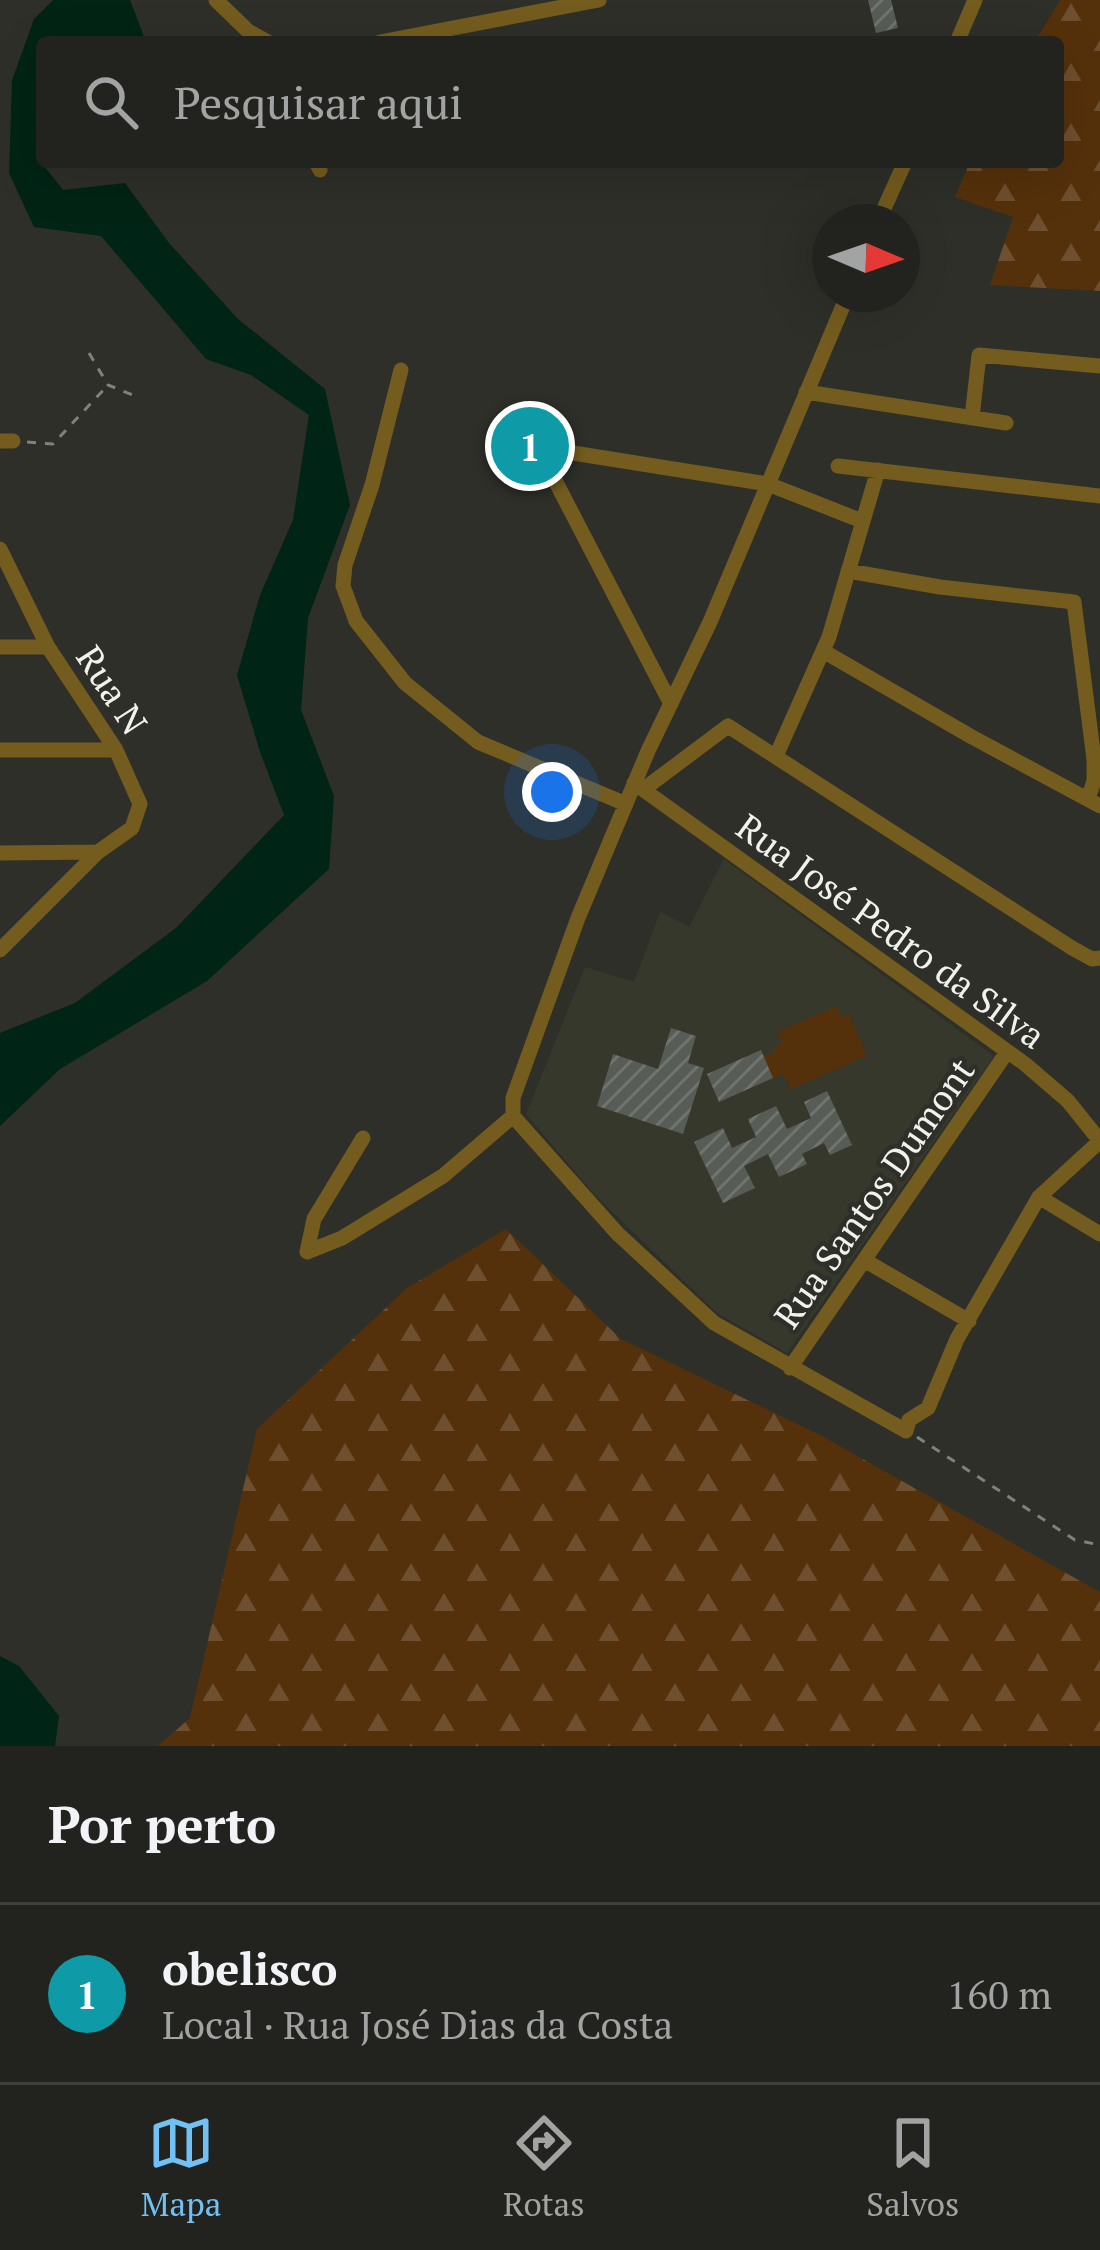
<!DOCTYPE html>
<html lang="pt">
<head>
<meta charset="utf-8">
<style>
  :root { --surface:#22231f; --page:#2a2b28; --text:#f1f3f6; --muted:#a2a4a4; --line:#3f403d; --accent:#71c1f5 }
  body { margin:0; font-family:"PT Serif",serif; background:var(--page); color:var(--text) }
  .compass { position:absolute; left:812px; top:204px; width:108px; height:108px; border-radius:50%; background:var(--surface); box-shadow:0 12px 48px #0002; rotate:92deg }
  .you { position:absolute; left:552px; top:792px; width:42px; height:42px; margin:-30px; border:9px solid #fff; border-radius:50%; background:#1a73e8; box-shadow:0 0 0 18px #1a73e833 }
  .badge { display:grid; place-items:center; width:78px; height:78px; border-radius:50%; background:var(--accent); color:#fff; font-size:39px; font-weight:700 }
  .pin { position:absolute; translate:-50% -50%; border:6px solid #fff; box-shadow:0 3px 12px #0006 }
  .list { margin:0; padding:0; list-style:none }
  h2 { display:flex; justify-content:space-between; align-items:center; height:156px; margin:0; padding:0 48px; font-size:51px }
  h2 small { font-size:39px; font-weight:400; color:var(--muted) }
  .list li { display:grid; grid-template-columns:78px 1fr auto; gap:36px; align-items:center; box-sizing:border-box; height:180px; padding:0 48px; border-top:3px solid var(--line) }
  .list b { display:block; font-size:45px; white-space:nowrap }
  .list p { margin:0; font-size:39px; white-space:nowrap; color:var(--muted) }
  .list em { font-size:39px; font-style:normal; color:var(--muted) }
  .icon { flex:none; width:66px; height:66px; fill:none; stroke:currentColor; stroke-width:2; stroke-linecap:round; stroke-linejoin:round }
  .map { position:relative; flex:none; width:1100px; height:1746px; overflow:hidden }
  .search { position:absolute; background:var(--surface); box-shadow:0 12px 48px #0002; left:36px; right:36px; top:36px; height:132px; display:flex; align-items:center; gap:30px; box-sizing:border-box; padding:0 42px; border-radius:12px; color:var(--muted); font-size:45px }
  .sheet { height:336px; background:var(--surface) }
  nav { display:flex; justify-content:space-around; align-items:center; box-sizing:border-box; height:168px; border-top:3px solid var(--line); background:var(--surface); font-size:33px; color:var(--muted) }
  nav a { display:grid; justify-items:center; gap:6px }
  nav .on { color:var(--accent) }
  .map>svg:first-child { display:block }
  .built { fill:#36382c }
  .forest { fill:url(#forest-firs) }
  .park { fill:#55310b }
  .water { fill:#002415 }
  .building { fill:url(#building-hatch) }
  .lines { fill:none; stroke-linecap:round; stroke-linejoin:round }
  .path { stroke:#81817c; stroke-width:3; stroke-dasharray:9 9; stroke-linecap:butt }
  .minor { stroke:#745c1e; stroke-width:15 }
  .labels { text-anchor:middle; stroke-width:9; stroke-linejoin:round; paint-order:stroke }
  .street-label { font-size:36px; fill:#f1f1ed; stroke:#2e2f29 }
</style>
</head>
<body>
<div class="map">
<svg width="1100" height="1746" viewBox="0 0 1100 1746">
  <defs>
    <pattern id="forest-firs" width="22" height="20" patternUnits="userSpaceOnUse" patternTransform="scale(3)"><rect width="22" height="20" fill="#55310b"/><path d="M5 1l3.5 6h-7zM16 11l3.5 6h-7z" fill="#6e4f2f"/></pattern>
    <pattern id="building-hatch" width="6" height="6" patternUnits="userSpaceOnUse" patternTransform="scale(3)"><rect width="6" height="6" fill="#585c57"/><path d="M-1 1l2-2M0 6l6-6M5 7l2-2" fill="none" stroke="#70746f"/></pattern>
  </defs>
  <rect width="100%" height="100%" fill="#2e2f29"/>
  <!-- built -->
  <path class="built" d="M724,859l270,197 -207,297 -70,-40 -123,-119 -68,-80 59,-147 49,15 26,-70 29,15z"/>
  <!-- forest -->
  <path class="forest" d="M1060,0h40v291l-110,-6 23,-68 -58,-20 15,-35h88v-120h-23z
    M506,1229l115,110 199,96 280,157v154h-942l32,-28 67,-289 150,-141z"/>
  <!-- park -->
  <path class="park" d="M510 445a22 22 0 1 1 44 0a22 22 0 1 1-44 0Z
    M837,1006l5,11 7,-3 18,42 -76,33 -8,-15 -64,28 -12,-28 54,-24 3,6 12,-5 -1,-4 7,-4 -5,-11z"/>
  <!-- water -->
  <path class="water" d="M53,0h77l16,42h-52l-6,-7 -7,7h-39v40l-6,6 4,73 23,29 62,-7 44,60 69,76 87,70 25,116 -42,113 -7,92 33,86 -5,73 -122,112 -147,88 -60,57v-93l75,-30 101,-75 108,-113 -24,-63 -23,-77 23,-80 33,-75 16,-105 -58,-40 -45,-16 -105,-123 -67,-9 -25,-54 3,-93 22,-61z
    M0,1656l19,10 40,50 -4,30h-55z"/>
  <!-- building -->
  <path class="building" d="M868,0h23l7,28 -22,5z
    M671,1028l25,8 -8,27 16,5 -21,66 -86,-28 16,-52 45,15z
    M761,1050l12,28 -54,24 -12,-28z
    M827,1091l25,54 -22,10 -6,-12 -22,11 5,10 -28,13 -11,-23 -24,12 11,22 -32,15 -29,-61 29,-14 9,20 24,-11 -8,-18 28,-13 11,23 24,-11 -7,-16z"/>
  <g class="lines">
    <!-- path -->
    <path class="path" d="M89,353l19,32 27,11
      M27,442l26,2 55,-59
      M917,1437l158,103 25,5"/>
    <!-- minor -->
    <path class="minor" d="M216,0l32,31 20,11
      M380,42l219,-42
      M957,42l18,-42
      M316,162l4,8
      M878,222l27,-60
      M401,370l-29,115 -27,80 -2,21 13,35 49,62 73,59 148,62
      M806,392l200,31
      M972,418l7,-63 121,11
      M510 445a22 22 0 1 1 44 0a22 22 0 1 1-44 0Z
      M0,441h13
      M554,450l214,34 94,37
      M546,463l125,241
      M838,466l262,30
      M0,549l48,98 68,103 24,54 -8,24 -34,24 -98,98
      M848,571l92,16 134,15 20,157v22l-6,18
      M0,647h48
      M823,651l149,86 128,69
      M0,750h116
      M776,756l53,-119 49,-167
      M644,789l84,-63 344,222 20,11 8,-1
      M0,853l98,-1
      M513,1116l104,117 97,90 192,108 3,-11 19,-12 29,-69 82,-142 61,-56 -32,-40 -43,-37 -391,-281
      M513,1116v-18l65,-180 70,-167 62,-129 138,-328
      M363,1138l-49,81 -7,33 35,-14 101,-62 70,-60
      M1039,1197l61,37
      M864,1260l105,61
      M790,1368l217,-316"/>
  </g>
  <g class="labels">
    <!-- street labels -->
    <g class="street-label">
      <text transform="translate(112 690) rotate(57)" y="13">Rua N</text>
      <text transform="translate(891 931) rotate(36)" y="13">Rua José Pedro da Silva</text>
      <text transform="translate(874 1193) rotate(-55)" y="13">Rua Santos Dumont</text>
    </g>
  </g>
</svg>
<svg class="compass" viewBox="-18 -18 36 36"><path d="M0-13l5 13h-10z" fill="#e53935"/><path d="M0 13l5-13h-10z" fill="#a2a4a4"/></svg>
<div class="you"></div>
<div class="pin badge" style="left:530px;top:446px;background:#0f9aa8">1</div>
<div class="search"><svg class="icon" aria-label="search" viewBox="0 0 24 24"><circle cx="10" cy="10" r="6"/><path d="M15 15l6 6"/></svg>Pesquisar aqui</div>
</div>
<section class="sheet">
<h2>Por perto<small></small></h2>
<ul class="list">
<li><span class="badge" style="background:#0f9aa8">1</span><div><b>obelisco</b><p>Local · Rua José Dias da Costa</p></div><em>160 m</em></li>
</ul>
</section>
<nav>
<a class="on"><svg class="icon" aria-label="map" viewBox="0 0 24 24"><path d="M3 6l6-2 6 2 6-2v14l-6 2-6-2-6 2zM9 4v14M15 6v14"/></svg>Mapa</a>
<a><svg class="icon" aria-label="directions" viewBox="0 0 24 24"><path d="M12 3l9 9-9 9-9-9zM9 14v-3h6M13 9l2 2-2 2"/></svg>Rotas</a>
<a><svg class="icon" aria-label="saved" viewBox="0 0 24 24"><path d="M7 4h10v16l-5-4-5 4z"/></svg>Salvos</a>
</nav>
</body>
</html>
